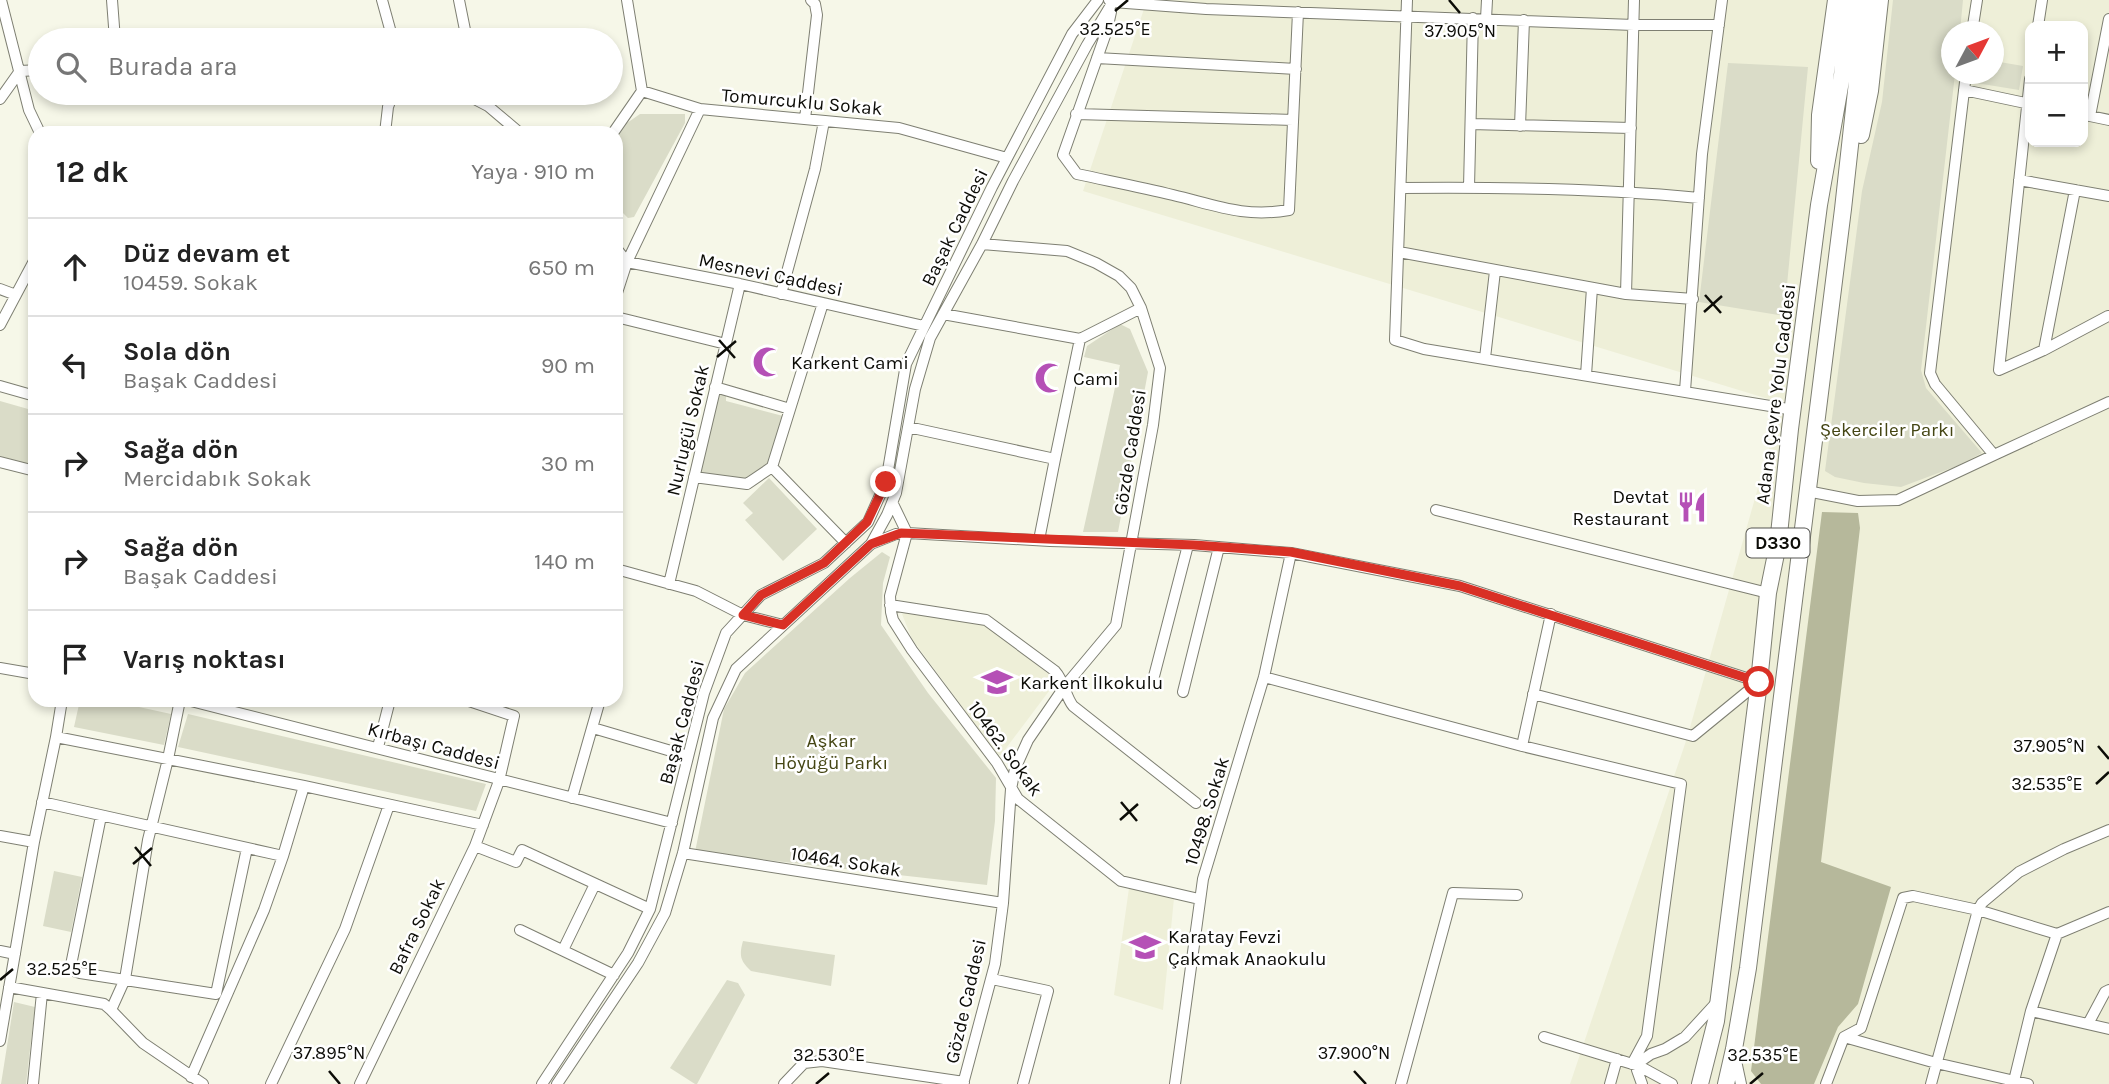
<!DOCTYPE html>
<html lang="tr">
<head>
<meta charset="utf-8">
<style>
  :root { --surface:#fff; --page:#f6f6f6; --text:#222; --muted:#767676; --line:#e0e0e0 }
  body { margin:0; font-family:Karla,sans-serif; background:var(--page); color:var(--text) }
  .controls { position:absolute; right:21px; top:21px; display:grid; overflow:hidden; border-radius:14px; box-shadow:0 4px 10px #0003 }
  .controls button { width:63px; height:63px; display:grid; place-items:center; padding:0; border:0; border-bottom:2px solid var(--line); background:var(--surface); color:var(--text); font:35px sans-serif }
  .compass { position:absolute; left:1941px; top:21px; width:63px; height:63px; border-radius:50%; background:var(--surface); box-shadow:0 4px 10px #0003; rotate:49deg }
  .stop { position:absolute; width:21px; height:21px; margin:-16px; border:5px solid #d93025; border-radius:50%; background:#fff }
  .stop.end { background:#d93025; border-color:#fff; box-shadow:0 2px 7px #0008 }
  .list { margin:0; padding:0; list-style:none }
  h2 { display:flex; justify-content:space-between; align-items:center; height:91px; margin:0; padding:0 28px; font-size:30px }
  h2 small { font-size:23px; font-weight:400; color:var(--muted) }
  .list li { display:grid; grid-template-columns:46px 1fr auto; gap:21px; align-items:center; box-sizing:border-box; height:98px; padding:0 28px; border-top:2px solid var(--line) }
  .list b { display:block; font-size:26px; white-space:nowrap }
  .list p { margin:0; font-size:23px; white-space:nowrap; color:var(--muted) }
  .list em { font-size:23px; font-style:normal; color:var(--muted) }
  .icon { flex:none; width:38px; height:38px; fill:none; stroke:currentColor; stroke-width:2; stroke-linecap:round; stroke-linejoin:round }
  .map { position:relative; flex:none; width:2109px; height:1084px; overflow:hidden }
  .search { position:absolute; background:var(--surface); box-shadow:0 4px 10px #0003; left:28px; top:28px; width:595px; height:77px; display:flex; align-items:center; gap:18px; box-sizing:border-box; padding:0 24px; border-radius:38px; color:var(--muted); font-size:26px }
  .panel { position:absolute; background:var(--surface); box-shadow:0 4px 10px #0003; left:28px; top:126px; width:595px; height:581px; border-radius:21px }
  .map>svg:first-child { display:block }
  .built { fill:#eeefd8; fill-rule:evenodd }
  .green { fill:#dadcc8 }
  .forest { fill:#b6b89b }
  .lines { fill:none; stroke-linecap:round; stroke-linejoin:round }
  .minor-casing { stroke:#7e7f72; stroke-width:12 }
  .highway-casing { stroke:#7e7f72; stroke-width:18 }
  .minor { stroke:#fff; stroke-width:10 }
  .highway { stroke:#fff; stroke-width:16 }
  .route { stroke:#d93025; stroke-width:9 }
  .ticks { fill:none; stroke:#0c0c07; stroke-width:2.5 }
  .labels { text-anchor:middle; stroke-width:5; stroke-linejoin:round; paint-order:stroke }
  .shield { fill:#fff; stroke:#555551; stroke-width:2 }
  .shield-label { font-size:18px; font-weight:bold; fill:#0c0c07 }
  .street-label { font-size:19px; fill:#0c0c07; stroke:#fff }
  .poi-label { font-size:19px; fill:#0c0c07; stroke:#fff; text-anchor:start }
  .park-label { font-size:19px; fill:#454614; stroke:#fff }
  .ticks-label { font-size:18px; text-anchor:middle; fill:#0c0c07; stroke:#fff; stroke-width:5; stroke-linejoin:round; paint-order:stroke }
</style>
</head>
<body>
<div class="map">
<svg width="2109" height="1084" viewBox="0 0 2109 1084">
  <rect width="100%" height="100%" fill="#f6f7e8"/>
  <!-- built -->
  <path class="built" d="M1147,0h962v1084h-539l117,-346 95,-335 -699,-212zM2030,26h53v116h-53zM1952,32h42v42h-42z
    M909,612l74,11 68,53 1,11 -51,68h-3l-86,-116 -10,-25z
    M1129,888l45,10 -11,112 -49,-15z"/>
  <!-- green -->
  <path class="green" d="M1893,0h70l-3,31 -8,1v42h3l-34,296 5,18 56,65 -25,13 -56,21 -37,-4 -29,-6 -10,-6 37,-280 20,-89z
    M1994,61l29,5 -4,24 -49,-8 2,-8h22z
    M1728,63l80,4 -24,249 -85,-14z
    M640,114h45v9l-51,94 -6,1 -12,-12v-66l11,-17z
    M1120,324l10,5 18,43 -30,160h-35l37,-167 -36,-8 3,-11z
    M718,392l8,1v8l57,15 -13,47 -22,18 -49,-8z
    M0,401l35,10v55l-35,-10z
    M769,478l48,51 -34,32 -38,-41 8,-7 -10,-10z
    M882,552l8,5 -7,26 -2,42 47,68 68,85 -1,43 -8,64 -292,-33 29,-143 21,-36 105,-95z
    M80,700h27l64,14 -7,31 -90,-18z
    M188,714l298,70 -10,27 -298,-64z
    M54,871l28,6 -11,55 -28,-6z
    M743,941l92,14 -4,31 -80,-15c-11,-10 -12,-16 -8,-30z
    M727,980l11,3 7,12 -48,89h-2l-25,-16z
    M14,1002l21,5 -9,77h-25z"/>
  <!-- forest -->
  <path class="forest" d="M1822,512l36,1 2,15 -39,334 70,25 -33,117 -20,23 -24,57h-53l-10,-13z"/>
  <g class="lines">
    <!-- minor casing -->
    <g class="minor-casing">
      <path id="minor" d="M1,0l28,110 11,23
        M112,0l3,40
        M382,0l11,40
        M459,0l8,40
        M627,0l15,91
        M1109,0l4,2 93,7 428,16h85
        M1407,0l-12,340 29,9 370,61
        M1111,12l-4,18 -44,125 14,19c32,7 64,13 96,21 42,10 71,23 116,15l9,-198
        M1486,19l1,-19
        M2038,26l4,-26
        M1972,32l5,-32
        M1097,58l199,11
        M20,71l20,-1
        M1966,74l-36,299 5,11 59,71 115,-53
        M2030,79l-31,291 45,-20 64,-34
        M1964,90l66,14
        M463,93l25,13 32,27
        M0,99l20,-28
        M1076,114l217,6
        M2085,115l24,5
        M2090,116l19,-97
        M805,119l12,-104 -2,-11 -4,-4
        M1471,124l160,4
        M1520,126l4,-106
        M385,133l3,-26 5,-14
        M613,133l29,-42 58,18 199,19 108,30
        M2019,180l90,16
        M1469,187l4,-169
        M1401,188c99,-1 199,0 298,10
        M616,248l11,14 113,22 184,42
        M1399,252l227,42 67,5
        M0,289l16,6
        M781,294l34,-125 9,-48
        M1626,294l8,-294
        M616,296l11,-34 73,-153
        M823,303l-51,164 74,76
        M943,314l137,25 61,-31
        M616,317l110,27
        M0,325l35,-66
        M2044,350l31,-160
        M1485,358l10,-87
        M1586,375l6,-87
        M0,386l35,10
        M715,387l75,22
        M1685,391l17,-237 20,-154
        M908,427l147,32 25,-120
        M0,462l35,9
        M694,477l53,7 25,-17
        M1807,491l51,10 40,-1 96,-45
        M893,504l14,29
        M1436,510l332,83
        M907,533l-17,63 1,16 2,8 19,30 85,113 21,36 103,82 78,18
        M1039,540l16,-81
        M871,544l25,-10 11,-1 143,8 144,4 97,8 169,33 299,96
        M616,569l80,22 47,24 40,10
        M669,584l71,-300
        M890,605l96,15 69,51c10,11 10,25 18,35l123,97
        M0,668l35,6
        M1264,677l258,69 159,38 -34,252 -15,28
        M1152,684l36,-139
        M1183,692l36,-145
        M1533,694l160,42 66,-54
        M187,700c162,40 323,83 485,123
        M593,728l95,28
        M56,737l248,49 179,39
        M1522,746l29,-132
        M378,747l12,-47
        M572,798l28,-98
        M42,802l241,54
        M101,816l-30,149 3,6 6,2 136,21 31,-146
        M0,836l34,6
        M475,846l41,16 6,-12 128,59
        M683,853l320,50
        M520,930l94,45
        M563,950l32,-66
        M0,951l15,3
        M992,979l56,12 -25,93
        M9,987l95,17 7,6 32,33 60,41
        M111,1010l14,-31 23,-139 20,-81 12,-59
        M2031,1011l78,18
        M2088,1024l17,-32 4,-2
        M1544,1037l95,29 33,18
        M1844,1037l92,26 92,21
        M0,1041l34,-199 22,-105 6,-37
        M1735,1056l6,28
        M191,1077l73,-167 19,-54 21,-70
        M2014,1081l17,-70 26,-77 52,-22
        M33,1084l9,-91
        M271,1084l74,-155 44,-124
        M360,1084l115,-238 24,-65 15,-65 -48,-16
        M542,1084l86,-131 22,-44 54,-216 22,-60 35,-38 63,-32 44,-41 18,-40 20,-118 86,-177 80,-153 26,-34
        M557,1084l81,-121 27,-50 18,-60 30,-135 23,-49 135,-125 16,-29 9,-22 19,-104 15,-51 52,-94 31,-63 74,-136 27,-45
        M784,1084l20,-21 18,-2 142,21
        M963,1084l32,-120 8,-61 8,-114 4,-20 13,-29 37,-54 51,-61 37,-200 7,-57 -19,-60 -10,-20 -12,-12 -23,-13 -29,-12 -85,-7
        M1175,1084l28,-205 61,-202 27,-124
        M1401,1084l52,-191 64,2
        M1610,1084l7,-25
        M1642,1084l-5,-14 4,-9 10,-7 14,-5 20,-12 33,-36
        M1826,1084l18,-47 17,-9 42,-130 10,-2 65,14 4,-7 37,-31 45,-23 45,-19
        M1931,1084l47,-174 79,24"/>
    </g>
    <!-- highway casing -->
    <g class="highway-casing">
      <path id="highway" d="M1861,135l9,-44 10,-91
        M1819,161l1,-46 16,-115
        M1700,1084l16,-63 43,-339 9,-89 10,-49 12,-115 29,-224 23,-130 8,-75
        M1726,1084l8,-35 14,-81 95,-759 23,-209"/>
    </g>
    <!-- minor -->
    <use href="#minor" class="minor"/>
    <!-- highway -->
    <use href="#highway" class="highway"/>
  </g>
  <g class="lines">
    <!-- route -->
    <path class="route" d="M886,482l-19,40 -43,41 -63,32 -18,20 40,10 88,-81 30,-11 293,12 97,7 169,34 299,96"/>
  </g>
  <!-- ticks -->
  <path class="ticks" d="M1449,0l11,13M1115,11l13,-11M1705,295l16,18M1704,312l18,-16M719,340l16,18M717,357l19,-16M2098,746l11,13M2096,784l13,-12M1121,802l16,19M1120,820l18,-16M135,847l16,19M133,864l19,-16M0,980l13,-11M329,1071l11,13M1354,1071l12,13M816,1084l13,-11M1750,1084l13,-11"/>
  <!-- icons -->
  <defs>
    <g id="mosque-bare" transform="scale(2.415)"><path d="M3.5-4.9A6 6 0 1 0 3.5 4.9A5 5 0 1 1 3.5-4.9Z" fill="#b550b6" stroke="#fff" stroke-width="2.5" paint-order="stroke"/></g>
    <g id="restaurant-bare" transform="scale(2.415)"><path d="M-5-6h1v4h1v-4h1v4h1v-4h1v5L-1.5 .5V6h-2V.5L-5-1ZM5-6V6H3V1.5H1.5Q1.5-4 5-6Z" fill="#b550b6" stroke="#fff" stroke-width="2.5" paint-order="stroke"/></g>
    <g id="school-bare" transform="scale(2.415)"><path d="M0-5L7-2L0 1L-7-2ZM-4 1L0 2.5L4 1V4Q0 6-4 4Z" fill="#b550b6" stroke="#fff" stroke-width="2.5" paint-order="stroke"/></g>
  </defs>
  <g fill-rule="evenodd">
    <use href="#mosque-bare" x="768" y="362"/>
    <use href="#mosque-bare" x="1050" y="378"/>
    <use href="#restaurant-bare" x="1692" y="507"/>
    <use href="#school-bare" x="997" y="682"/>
    <use href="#school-bare" x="1145" y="947"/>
  </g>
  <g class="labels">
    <!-- shield labels -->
    <rect class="shield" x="1746.5" y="528.5" width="63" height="29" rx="5"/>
    <g class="shield-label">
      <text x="1778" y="549">D330</text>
    </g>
    <!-- street labels -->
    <g class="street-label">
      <text transform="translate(802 101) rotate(5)" y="7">Tomurcuklu Sokak</text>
      <text transform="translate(954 227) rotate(-64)" y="7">Başak Caddesi</text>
      <text transform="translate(771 274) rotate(12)" y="7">Mesnevi Caddesi</text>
      <text transform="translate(1775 394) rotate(-83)" y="7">Adana Çevre Yolu Caddesi</text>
      <text transform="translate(687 430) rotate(-77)" y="7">Nurlugül Sokak</text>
      <text transform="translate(1129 452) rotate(-81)" y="7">Gözde Caddesi</text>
      <text transform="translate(681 722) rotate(-75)" y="7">Başak Caddesi</text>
      <text transform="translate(434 745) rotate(15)" y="7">Kırbaşı Caddesi</text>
      <text transform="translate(1006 748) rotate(54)" y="7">10462. Sokak</text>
      <text transform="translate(1206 811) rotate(-73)" y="7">10498. Sokak</text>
      <text transform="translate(846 861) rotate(9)" y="7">10464. Sokak</text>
      <text transform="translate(416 926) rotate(-64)" y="7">Bafra Sokak</text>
      <text transform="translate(965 1001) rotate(-77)" y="7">Gözde Caddesi</text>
    </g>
    <!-- poi labels -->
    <g class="poi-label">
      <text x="791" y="369">Karkent Cami</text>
      <text x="1073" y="385">Cami</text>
      <text x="1669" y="503" text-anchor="end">Devtat<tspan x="1669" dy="22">Restaurant</tspan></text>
      <text x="1020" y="689">Karkent İlkokulu</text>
      <text x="1168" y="943">Karatay Fevzi<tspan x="1168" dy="22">Çakmak Anaokulu</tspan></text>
    </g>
    <!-- park labels -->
    <g class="park-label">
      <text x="1887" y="436">Şekerciler Parkı</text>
      <text x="831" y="747">Aşkar<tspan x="831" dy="22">Höyüğü Parkı</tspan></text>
    </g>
  </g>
  <g class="ticks-label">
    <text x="1115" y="35">32.525°E</text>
    <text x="1460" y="37">37.905°N</text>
    <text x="2049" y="752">37.905°N</text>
    <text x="2047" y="790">32.535°E</text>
    <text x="62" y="975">32.525°E</text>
    <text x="329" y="1059">37.895°N</text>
    <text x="1354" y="1059">37.900°N</text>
    <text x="829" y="1061">32.530°E</text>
    <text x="1763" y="1061">32.535°E</text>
  </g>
</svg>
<div class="controls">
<button>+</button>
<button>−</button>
</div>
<svg class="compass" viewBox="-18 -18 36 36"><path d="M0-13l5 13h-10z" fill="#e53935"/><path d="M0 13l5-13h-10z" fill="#767676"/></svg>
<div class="stop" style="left:1759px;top:682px"></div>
<div class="stop end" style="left:886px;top:482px"></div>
<div class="search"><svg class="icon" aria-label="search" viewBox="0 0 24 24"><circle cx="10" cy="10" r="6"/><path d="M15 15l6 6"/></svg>Burada ara</div>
<section class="panel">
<h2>12 dk<small>Yaya · 910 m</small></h2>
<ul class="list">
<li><svg class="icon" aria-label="ahead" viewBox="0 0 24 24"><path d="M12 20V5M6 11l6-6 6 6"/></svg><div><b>Düz devam et</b><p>10459. Sokak</p></div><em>650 m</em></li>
<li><svg class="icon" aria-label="left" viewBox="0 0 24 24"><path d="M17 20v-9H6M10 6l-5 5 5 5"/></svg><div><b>Sola dön</b><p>Başak Caddesi</p></div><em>90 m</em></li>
<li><svg class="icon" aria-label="right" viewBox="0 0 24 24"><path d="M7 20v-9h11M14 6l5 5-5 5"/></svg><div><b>Sağa dön</b><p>Mercidabık Sokak</p></div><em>30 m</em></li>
<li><svg class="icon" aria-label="right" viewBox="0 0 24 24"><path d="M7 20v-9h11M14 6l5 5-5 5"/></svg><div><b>Sağa dön</b><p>Başak Caddesi</p></div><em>140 m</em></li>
<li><svg class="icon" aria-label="arrive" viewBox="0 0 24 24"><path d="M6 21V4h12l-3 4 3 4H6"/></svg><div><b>Varış noktası</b></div></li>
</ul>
</section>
</div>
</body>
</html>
